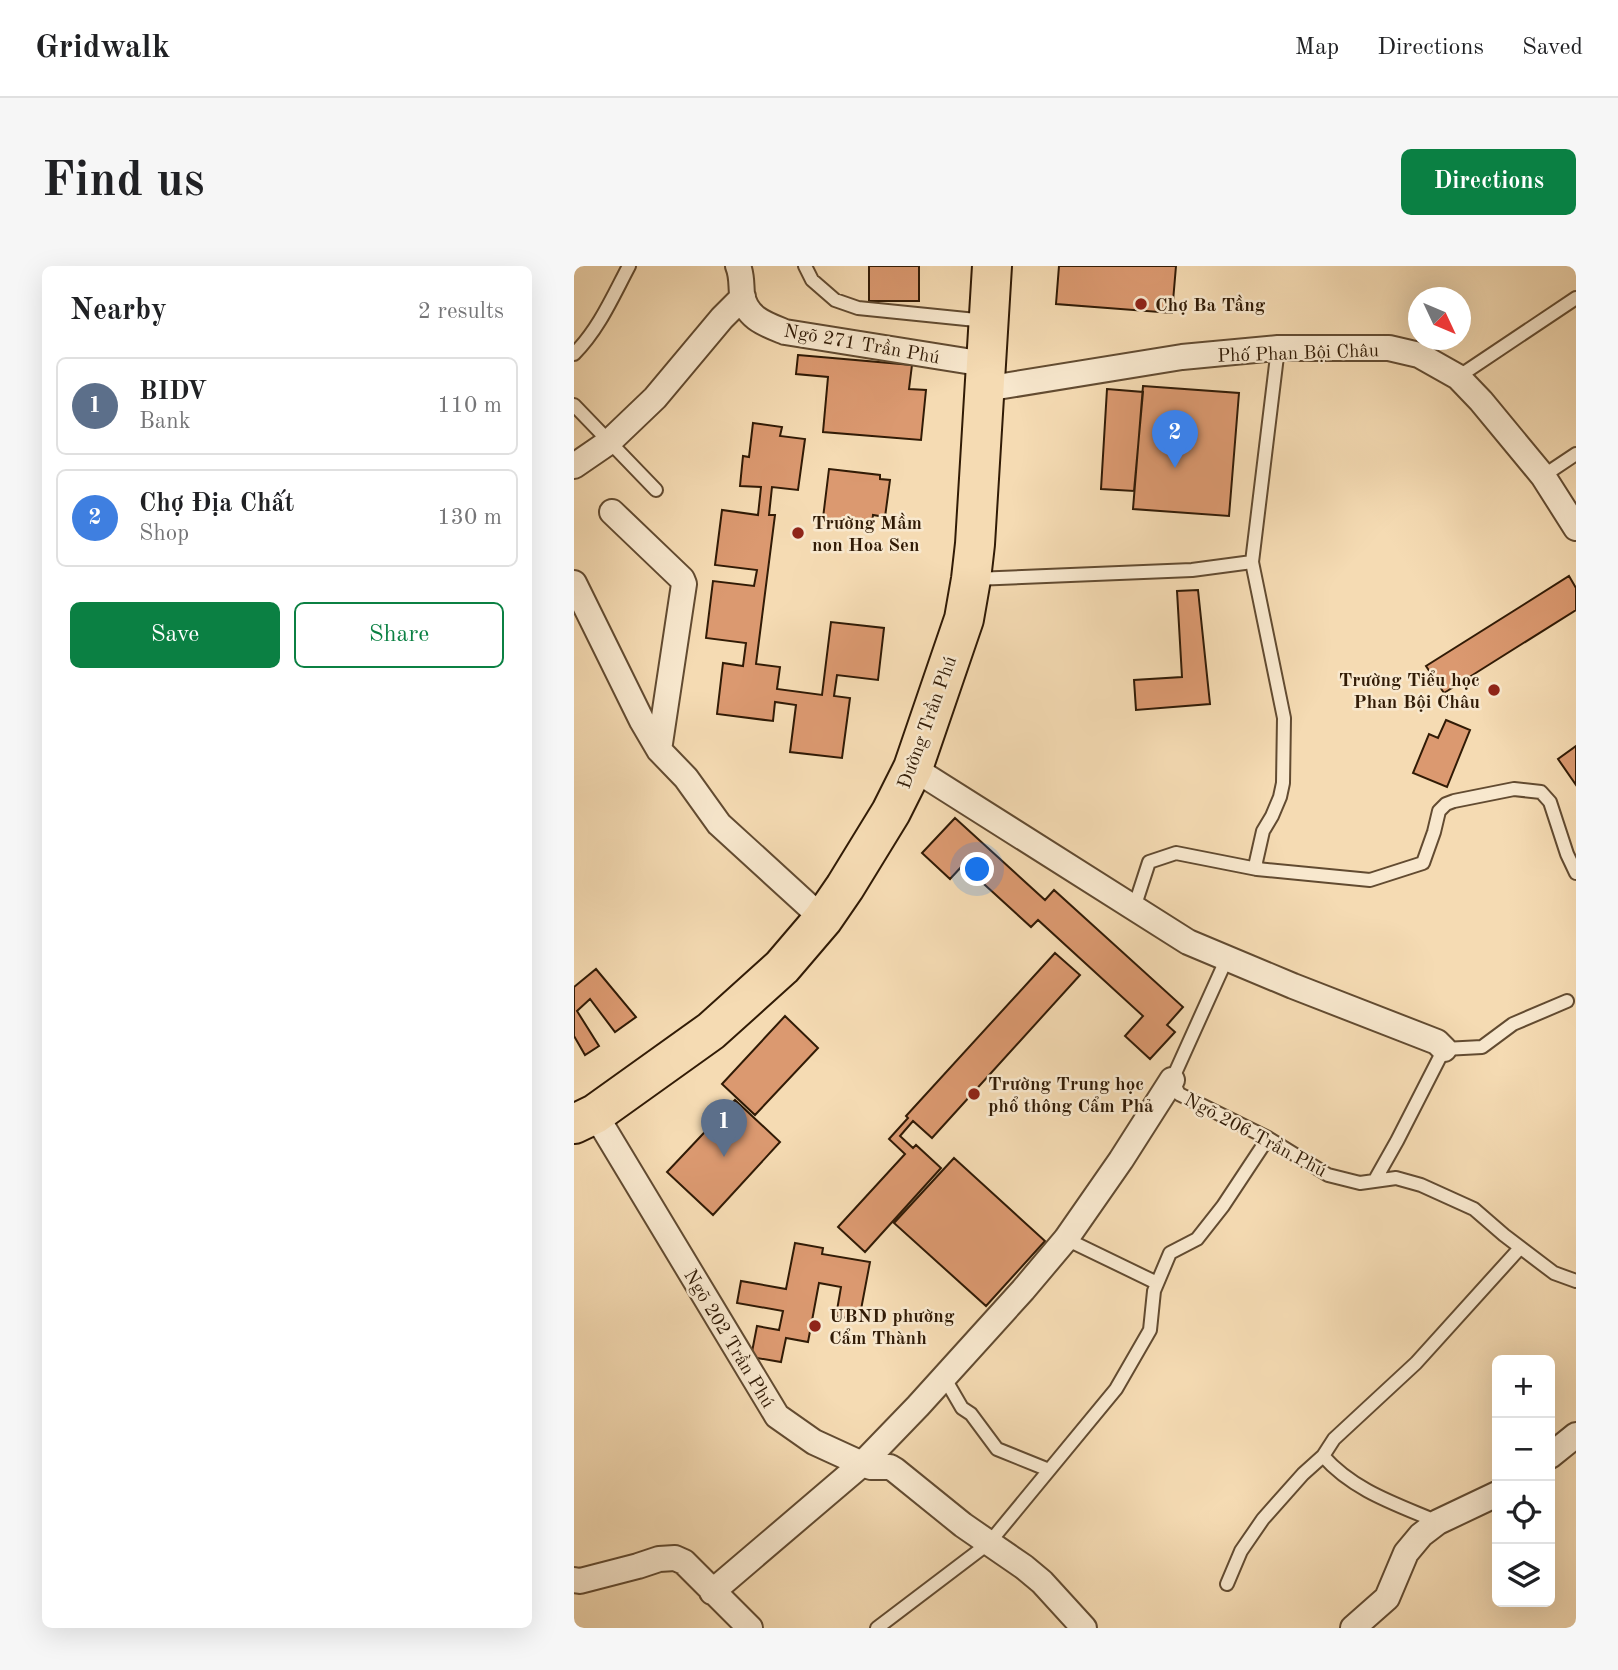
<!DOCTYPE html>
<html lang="en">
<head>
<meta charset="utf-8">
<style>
  :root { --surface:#fff; --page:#f6f6f6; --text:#202124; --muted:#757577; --line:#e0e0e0; --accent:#0b8043 }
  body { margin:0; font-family:"Old Standard TT",serif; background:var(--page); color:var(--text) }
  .controls { position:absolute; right:21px; bottom:21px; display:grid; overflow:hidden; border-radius:10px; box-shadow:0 7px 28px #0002 }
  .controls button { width:63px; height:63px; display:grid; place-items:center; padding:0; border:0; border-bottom:2px solid var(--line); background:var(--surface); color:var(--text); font:35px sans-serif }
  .compass { position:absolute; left:834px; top:21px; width:63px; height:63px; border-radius:50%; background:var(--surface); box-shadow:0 7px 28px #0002; rotate:134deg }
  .you { position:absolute; left:404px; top:604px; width:24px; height:24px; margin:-18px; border:5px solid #fff; border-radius:50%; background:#1a73e8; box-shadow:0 0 0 10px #1a73e833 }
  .badge { display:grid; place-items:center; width:46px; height:46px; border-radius:50%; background:var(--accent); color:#fff; font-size:23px; font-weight:700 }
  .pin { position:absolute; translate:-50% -58px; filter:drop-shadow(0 2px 4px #0008) }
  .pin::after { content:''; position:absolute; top:37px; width:24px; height:21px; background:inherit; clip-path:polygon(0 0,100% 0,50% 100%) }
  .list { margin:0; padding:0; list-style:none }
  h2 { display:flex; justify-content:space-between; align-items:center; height:91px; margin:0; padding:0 28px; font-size:30px }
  h2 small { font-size:23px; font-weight:400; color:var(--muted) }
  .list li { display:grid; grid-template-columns:46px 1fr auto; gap:21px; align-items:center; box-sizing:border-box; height:98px; margin:0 14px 14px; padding:0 14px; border:2px solid var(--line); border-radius:10px }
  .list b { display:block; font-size:26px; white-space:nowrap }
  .list p { margin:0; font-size:23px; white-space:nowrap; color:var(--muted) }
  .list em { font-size:23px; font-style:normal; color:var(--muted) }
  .actions { display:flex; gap:14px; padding:21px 28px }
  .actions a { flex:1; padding:16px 0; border:2px solid var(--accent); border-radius:10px; text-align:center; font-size:24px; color:var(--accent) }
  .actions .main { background:var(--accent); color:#fff }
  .icon { flex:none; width:38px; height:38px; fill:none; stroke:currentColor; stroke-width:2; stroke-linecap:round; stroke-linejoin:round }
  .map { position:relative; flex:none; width:1002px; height:1362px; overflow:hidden; border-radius:10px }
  header { display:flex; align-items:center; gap:42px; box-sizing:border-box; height:98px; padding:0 35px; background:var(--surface); border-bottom:2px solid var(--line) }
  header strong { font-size:33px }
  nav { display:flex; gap:38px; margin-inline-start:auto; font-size:24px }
  .intro { display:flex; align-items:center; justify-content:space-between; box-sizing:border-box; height:168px; padding:0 42px }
  h1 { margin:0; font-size:49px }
  .button { padding:18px 32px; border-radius:10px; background:var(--accent); color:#fff; font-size:24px; font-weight:700 }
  main { display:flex; gap:42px; padding:0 42px }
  aside { flex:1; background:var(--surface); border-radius:10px; box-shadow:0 7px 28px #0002 }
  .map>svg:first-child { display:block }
  .building { fill:#db9970; stroke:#311b06; stroke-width:2 }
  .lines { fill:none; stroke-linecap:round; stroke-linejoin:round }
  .lane-casing { stroke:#624b31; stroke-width:16 }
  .street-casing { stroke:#624b31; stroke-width:28 }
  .primary-casing { stroke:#311b06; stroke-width:42 }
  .lane { stroke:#f8e8ce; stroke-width:12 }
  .street { stroke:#f8e8ce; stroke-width:24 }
  .primary { stroke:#f5dbb3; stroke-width:38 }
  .poi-dot { fill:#8f2418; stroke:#f8e8ce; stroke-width:2.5 }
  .labels { text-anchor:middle; stroke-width:5; stroke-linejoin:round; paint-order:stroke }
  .poi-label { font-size:19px; font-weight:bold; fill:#311b06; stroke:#f8e8ce; text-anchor:start }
  .street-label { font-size:19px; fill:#311b06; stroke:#f8e8ce }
</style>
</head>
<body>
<header>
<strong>Gridwalk</strong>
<nav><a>Map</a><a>Directions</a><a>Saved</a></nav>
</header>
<div class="intro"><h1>Find us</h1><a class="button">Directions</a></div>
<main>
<aside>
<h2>Nearby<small>2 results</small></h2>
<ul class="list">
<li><span class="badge" style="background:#5c6f8a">1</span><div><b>BIDV</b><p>Bank</p></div><em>110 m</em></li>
<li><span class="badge" style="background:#3f7fe0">2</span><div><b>Chợ Địa Chất</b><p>Shop</p></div><em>130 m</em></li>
</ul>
<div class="actions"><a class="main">Save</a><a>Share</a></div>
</aside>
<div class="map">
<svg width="1002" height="1362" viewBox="0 0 1002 1362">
  <rect width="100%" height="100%" fill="#f5dbb3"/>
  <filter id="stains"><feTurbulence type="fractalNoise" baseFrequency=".00286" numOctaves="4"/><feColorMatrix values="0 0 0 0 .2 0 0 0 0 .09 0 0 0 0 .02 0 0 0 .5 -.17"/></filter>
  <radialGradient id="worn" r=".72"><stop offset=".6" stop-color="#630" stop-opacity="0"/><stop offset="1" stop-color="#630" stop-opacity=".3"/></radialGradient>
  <!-- building -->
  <path class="building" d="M295,0h50v35h-50z
    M485,0h117l-4,47 -116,-9z
    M224,89l114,10 -3,24 17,1 -5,50 -98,-8 5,-55 -32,-3z
    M569,120l96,7 -10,123 -96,-7z
    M533,123l36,3 -9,99 -33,-2z
    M179,157l29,4 -2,9 25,3 -7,51 -26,-3 -3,28h6l-19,149 24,3 -3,22 45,6 9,-73 53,6 -6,52 -41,-5 -3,21 16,2 -8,60 -52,-6 6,-47 -21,-3 -2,19 -56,-7 6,-51 20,3 3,-23 -40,-5 7,-57 41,5 3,-16 -42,-5 7,-55 36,5 3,-28 -21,-1 3,-30 6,1z
    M255,203l51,6v4l10,1 -5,37 -12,-2 -1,10 -49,-7z
    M995,310l7,12v22l-132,83 -18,-27z
    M624,324l12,114 -74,6 -2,-30 48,-3 -5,-86z
    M872,454l24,10 -23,57 -34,-14 16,-39 9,4z
    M1002,480v39l-18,-26z
    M381,552l90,82 9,-10 129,117 -16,18 8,7 -25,27 -25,-23 18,-20 -105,-96 -7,7 -68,-62 -13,14 -28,-26z
    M481,687l25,22 -148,163 -19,-17 -13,15 13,12 3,-3 25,23 -76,84 -27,-25 67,-73 -16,-15 19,-21 -2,-2z
    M22,703l40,48 -21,15 -25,-33 -13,12 22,35 -14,9 -11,-19v-49z
    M211,750l33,32 -63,67 -33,-31z
    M161,834l45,42 -67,73 -46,-43z
    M380,892l91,83 -59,65 -92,-83z
    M221,977l28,5 -1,6 48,8 -11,58 -23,-4 5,-29 -22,-4 -11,59 -22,-4 -5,24 -30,-5 6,-31 22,4 4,-19 -46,-8 4,-22 45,8z"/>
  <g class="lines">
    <!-- lane casing -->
    <g class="lane-casing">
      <path id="lane" d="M231,0l7,14 23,20 23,8 128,13
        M0,88c25,-25 39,-58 55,-88
        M884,111l118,-79
        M0,139l82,85
        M969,210l33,-22
        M400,313l218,-9 60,-8
        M683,603l-1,-7 7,-31 9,-15 8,-19 3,-14 1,-65 -32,-156 26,-214
        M560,642l15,-46 27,-9 81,16 113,11 53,-17 11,-31 5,-21 7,-7 8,-3 60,-12 27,3 9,10 17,52 9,19
        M653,692l-55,122 7,14 89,44 60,37 32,8 36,-5 25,7 53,24 30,26 50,38 22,8
        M801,914l22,-39 47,-92 38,-2 31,-23 54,-23
        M492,973l91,44
        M370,1111l18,31 9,6 26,35 52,21
        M749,1190c31,35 73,48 115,66
        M653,1318l14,-33 22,-32 40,-45 20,-18 11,-17 82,-76 104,-115
        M303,1362l112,-85 127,-154 34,-59 4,-39 16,-38 27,-14 26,-33 45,-68"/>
    </g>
    <!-- street casing -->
    <g class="street-casing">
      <path id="street" d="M164,0c4,9 3,18 4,28 4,24 23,30 43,38l200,32
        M411,123l197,-32 96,-9h111l30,7 39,22 23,24 62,75 33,52
        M0,200l35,-24 46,-44 67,-80 21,-21
        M38,246l70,67 2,5 -25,166
        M0,317l68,138 17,29 27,28 33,46 104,95
        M339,502l275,174 105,44 144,56 7,7
        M21,848l182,302 37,26 48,22 9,3h19l5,3 68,55 61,42 18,15 42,46
        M976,1190l26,-21
        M0,1314l6,1 58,-15 21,-7 16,-1 9,4 66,66
        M138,1326l150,-128 56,-58 105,-116 43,-51 55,-79 51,-80
        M779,1362l34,-30 19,-45 15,-18 17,-13 59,-28"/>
    </g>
    <!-- primary casing -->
    <g class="primary-casing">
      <path id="primary" d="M0,858l21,-10 116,-83 71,-64 41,-48 22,-32 46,-75 22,-44 51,-149 7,-40 4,-35 17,-278"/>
    </g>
    <!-- lane -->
    <use href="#lane" class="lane"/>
    <!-- street -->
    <use href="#street" class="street"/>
    <!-- primary -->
    <use href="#primary" class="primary"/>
  </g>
  <!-- markers -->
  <g class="poi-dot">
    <circle cx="567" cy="38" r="7"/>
    <circle cx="224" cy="267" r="7"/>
    <circle cx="920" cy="424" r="7"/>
    <circle cx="400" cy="828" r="7"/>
    <circle cx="241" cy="1060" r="7"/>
  </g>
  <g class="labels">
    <!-- poi labels -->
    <g class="poi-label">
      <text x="581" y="45">Chợ Ba Tầng</text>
      <text x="238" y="263">Trường Mầm<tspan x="238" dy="22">non Hoa Sen</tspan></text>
      <text x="906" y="420" text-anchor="end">Trường Tiểu học<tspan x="906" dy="22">Phan Bội Châu</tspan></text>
      <text x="414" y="824">Trường Trung học<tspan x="414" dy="22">phổ thông Cẩm Phả</tspan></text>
      <text x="255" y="1056">UBND phường<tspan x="255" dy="22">Cẩm Thành</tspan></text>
    </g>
    <!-- street labels -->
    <g class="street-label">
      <text transform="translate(288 77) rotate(10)" y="7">Ngõ 271 Trần Phú</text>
      <text transform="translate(724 86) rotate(-2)" y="7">Phố Phan Bội Châu</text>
      <text transform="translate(352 456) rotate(-70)" y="7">Đường Trần Phú</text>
      <text transform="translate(682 868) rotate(28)" y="7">Ngõ 206 Trần Phú</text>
      <text transform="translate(156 1072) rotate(59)" y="7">Ngõ 202 Trần Phú</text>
    </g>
  </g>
  <rect width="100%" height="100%" filter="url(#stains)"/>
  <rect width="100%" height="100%" fill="url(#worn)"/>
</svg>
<div class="controls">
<button>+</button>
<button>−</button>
<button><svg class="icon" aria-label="locate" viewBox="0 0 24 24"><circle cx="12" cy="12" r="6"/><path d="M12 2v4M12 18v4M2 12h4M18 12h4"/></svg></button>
<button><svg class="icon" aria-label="layers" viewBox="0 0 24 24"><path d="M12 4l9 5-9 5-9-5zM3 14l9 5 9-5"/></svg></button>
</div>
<svg class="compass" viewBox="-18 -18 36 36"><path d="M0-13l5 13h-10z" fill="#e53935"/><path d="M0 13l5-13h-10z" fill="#757577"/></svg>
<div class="you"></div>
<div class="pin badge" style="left:150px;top:891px;background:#5c6f8a">1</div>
<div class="pin badge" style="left:601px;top:202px;background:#3f7fe0">2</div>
</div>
</main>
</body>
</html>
